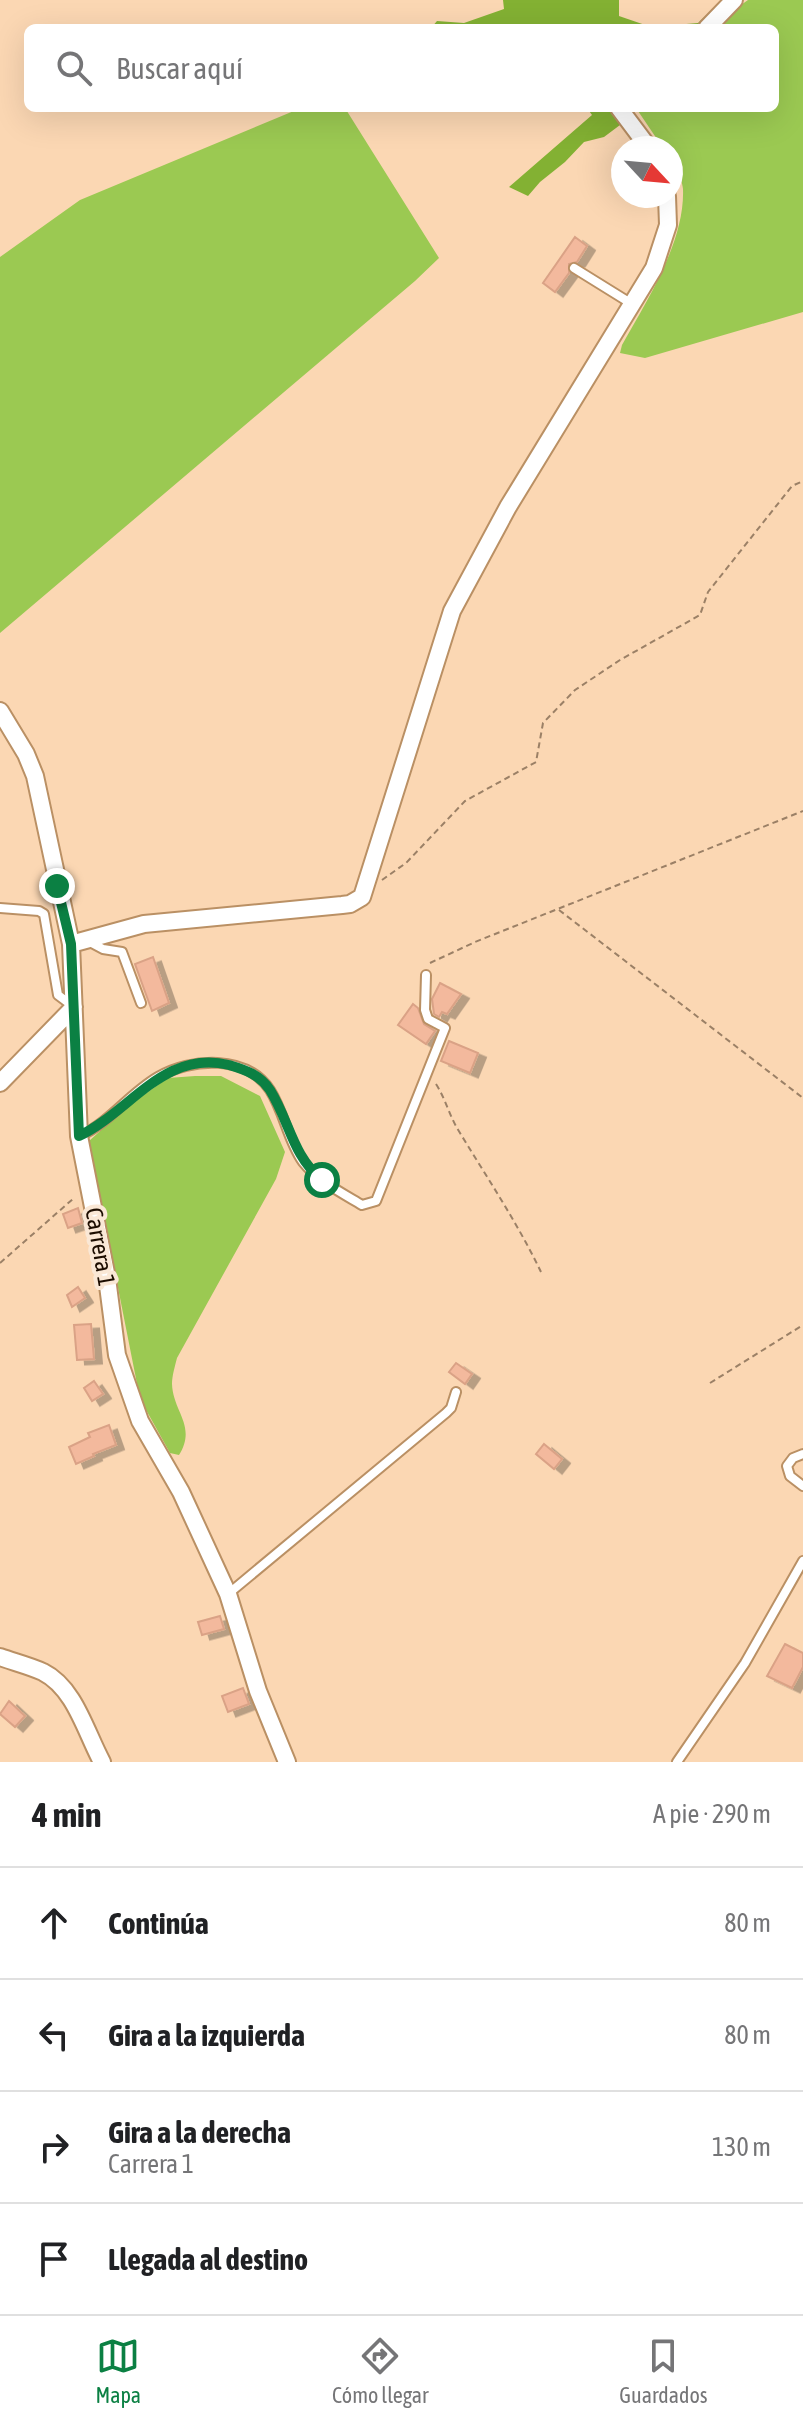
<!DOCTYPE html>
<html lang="es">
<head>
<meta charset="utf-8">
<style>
  :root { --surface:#fff; --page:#f6f6f6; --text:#202124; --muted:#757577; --line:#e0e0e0; --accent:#0b8043 }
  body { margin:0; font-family:"Asap Condensed",sans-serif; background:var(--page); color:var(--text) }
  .compass { position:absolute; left:611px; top:136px; width:72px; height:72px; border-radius:50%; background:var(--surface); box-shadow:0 8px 32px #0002; rotate:116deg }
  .stop { position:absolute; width:24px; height:24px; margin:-18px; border:6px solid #0b8043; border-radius:50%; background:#fff }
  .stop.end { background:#0b8043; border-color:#fff; box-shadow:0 2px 8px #0008 }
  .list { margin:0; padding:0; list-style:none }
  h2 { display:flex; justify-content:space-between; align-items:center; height:104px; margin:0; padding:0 32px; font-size:34px }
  h2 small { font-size:26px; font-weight:400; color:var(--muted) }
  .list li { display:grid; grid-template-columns:52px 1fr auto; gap:24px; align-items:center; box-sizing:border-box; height:112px; padding:0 32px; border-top:2px solid var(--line) }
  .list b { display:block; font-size:30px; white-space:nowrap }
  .list p { margin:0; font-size:26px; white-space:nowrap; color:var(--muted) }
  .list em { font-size:26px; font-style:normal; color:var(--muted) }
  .icon { flex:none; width:44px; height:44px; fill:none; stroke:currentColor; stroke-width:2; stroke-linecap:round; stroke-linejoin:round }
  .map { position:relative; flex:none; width:803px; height:1762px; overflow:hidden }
  .search { position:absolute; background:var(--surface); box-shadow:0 8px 32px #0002; left:24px; right:24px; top:24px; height:88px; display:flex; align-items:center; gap:20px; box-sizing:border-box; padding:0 28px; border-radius:12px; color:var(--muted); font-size:30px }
  .sheet { height:552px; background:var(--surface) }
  nav { display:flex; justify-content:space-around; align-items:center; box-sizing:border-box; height:112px; border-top:2px solid var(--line); background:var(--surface); font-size:22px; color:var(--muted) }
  nav a { display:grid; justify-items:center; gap:4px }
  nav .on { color:var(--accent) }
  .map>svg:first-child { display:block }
  .green { fill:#9bc952 }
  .forest { fill:#83b133 }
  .building { fill:#f3b99d; stroke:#daa286; stroke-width:2; filter:url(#shadow) }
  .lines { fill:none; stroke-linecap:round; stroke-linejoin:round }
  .lane-casing { stroke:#ba9064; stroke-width:12 }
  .street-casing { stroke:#ba9064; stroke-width:20 }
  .path { stroke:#9b8066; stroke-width:2; stroke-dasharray:6 4; stroke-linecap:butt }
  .lane { stroke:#fff; stroke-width:8 }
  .street { stroke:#fff; stroke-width:16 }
  .route { stroke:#0b8043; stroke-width:10 }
  .labels { text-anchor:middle; stroke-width:8; stroke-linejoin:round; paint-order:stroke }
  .street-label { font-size:24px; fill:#1c0d00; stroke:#fae8d6 }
</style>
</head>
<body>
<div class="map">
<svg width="803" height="1762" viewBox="0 0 803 1762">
  <defs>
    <filter id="shadow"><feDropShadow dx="8" dy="4.5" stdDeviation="0" flood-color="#0004"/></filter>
  </defs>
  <rect width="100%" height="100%" fill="#fbd7b3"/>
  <!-- green -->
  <path class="green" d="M748,0h55v312l-158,46 -25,-5 2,-8c25,-45 63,-103 61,-156 -1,-14 -12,-23 -12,-41h-8l-27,-40h139v-80h-59l8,-11z
    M301,108h44l94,150 -24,23 -415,352v-376l80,-57z
    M195,1076h26l39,20 25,56 -9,27 -99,179c-2,8 -5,18 -5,26 1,28 25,42 7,71l-9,-2 -30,-54 -51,-258 39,-35 40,-28z"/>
  <!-- forest -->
  <path class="forest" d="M503,0h116v16l32,11 47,-4 24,-23h8l-34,28h-155l-1,-4 -5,4h-104l6,-7 27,2 40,-14z
    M587,108h25l8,17 -16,12 -20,5 -19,20 -25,20 -12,14 -19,-9 83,-72z"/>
  <!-- building -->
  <path class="building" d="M575,237l12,9 -10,16 -8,2v9l-14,19 -12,-9z
    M153,957l16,46 -17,8 -17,-47z
    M440,983l21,11 -14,20 -5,-2 -3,5 -5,-3 -2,-15z
    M413,1004l5,4 6,16 11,7 -9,13 -28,-19z
    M449,1041l29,12 -8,20 -29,-12z
    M78,1208l4,15 -14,5 -5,-14z
    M78,1287l7,11 -13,9 -5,-12z
    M91,1324l3,35 -17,1 -3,-35z
    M456,1363l16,11 -7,10 -16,-12z
    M94,1381l9,13 -11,7 -8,-13z
    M109,1425l7,20 -23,9 1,2 -18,8 -7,-17 21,-10 -2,-4z
    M544,1444l18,15 -8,10 -18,-15z
    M220,1616l4,13 -22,6 -4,-13z
    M785,1644l18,9v14l-11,21 -25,-12z
    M243,1688l6,16 -21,8 -6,-16z
    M9,1701l16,15 -10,11 -15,-13z"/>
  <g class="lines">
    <!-- lane casing -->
    <g class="lane-casing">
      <path id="lane" d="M574,268l58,36
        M0,908l39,3 5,3 14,81 16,12
        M88,941l15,8 19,3 19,51
        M80,1136c30,-14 49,-42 78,-59 33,-19 88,-23 112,13 14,22 18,51 33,72 15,19 39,31 59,43l14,-4 69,-173 -17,-9 -3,-9 1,-35
        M803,1454l-10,4 -6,8 3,10 13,10
        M228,1594l218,-181 5,-5 5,-16
        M677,1762l68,-99 58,-102"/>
    </g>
    <!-- street casing -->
    <g class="street-casing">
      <path id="street" d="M707,28l27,-28
        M619,108l30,40
        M0,711l26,43 9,22 36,168 8,192 28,142 10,77 23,66 41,71 47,102 30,97 29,71
        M71,944l73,-20 198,-19 8,-1 12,-7 90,-286 56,-104 146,-239 14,-43 -1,-29
        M0,1083l74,-76
        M0,1657c14,5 30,9 43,15 32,16 43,61 59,90"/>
    </g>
    <!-- path -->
    <path class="path" d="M382,880l24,-17 59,-62 71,-39 7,-39 32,-33 45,-30 80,-45 8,-23 84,-106 11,-5
      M559,910l244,188
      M430,963l45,-21 328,-131
      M436,1084c9,14 13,30 21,44 29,48 60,94 84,144
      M0,1263l74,-65
      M710,1383l93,-58"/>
    <!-- lane -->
    <use href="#lane" class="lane"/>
    <!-- street -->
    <use href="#street" class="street"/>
  </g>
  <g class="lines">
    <!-- route -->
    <path class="route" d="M57,886l14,58 8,192c51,-24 85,-87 150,-71 17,5 31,10 41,25 20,32 22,65 52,90"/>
  </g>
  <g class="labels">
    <!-- street labels -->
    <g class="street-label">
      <text transform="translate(100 1247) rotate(80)" y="8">Carrera 1</text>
    </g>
  </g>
</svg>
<svg class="compass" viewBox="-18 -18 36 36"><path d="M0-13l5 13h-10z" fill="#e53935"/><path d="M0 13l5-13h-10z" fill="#757577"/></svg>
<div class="stop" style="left:322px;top:1180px"></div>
<div class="stop end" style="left:57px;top:886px"></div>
<div class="search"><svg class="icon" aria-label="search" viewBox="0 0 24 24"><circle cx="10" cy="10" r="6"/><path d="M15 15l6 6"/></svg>Buscar aquí</div>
</div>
<section class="sheet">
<h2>4 min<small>A pie · 290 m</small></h2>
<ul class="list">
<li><svg class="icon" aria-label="ahead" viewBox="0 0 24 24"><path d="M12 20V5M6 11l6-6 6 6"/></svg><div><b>Continúa</b></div><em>80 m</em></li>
<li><svg class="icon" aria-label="left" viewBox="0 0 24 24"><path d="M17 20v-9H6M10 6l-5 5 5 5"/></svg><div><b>Gira a la izquierda</b></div><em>80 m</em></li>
<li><svg class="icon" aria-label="right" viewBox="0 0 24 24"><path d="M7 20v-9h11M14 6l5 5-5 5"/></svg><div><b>Gira a la derecha</b><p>Carrera 1</p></div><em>130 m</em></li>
<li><svg class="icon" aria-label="arrive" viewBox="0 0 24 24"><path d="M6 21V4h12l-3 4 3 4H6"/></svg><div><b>Llegada al destino</b></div></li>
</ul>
</section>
<nav>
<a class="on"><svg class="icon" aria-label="map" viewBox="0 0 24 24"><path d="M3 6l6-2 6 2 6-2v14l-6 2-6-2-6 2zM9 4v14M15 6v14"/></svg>Mapa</a>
<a><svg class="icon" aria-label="directions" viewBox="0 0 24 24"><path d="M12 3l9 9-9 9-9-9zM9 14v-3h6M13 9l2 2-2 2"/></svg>Cómo llegar</a>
<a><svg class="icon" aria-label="saved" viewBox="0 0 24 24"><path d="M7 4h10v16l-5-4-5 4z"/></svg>Guardados</a>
</nav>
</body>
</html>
